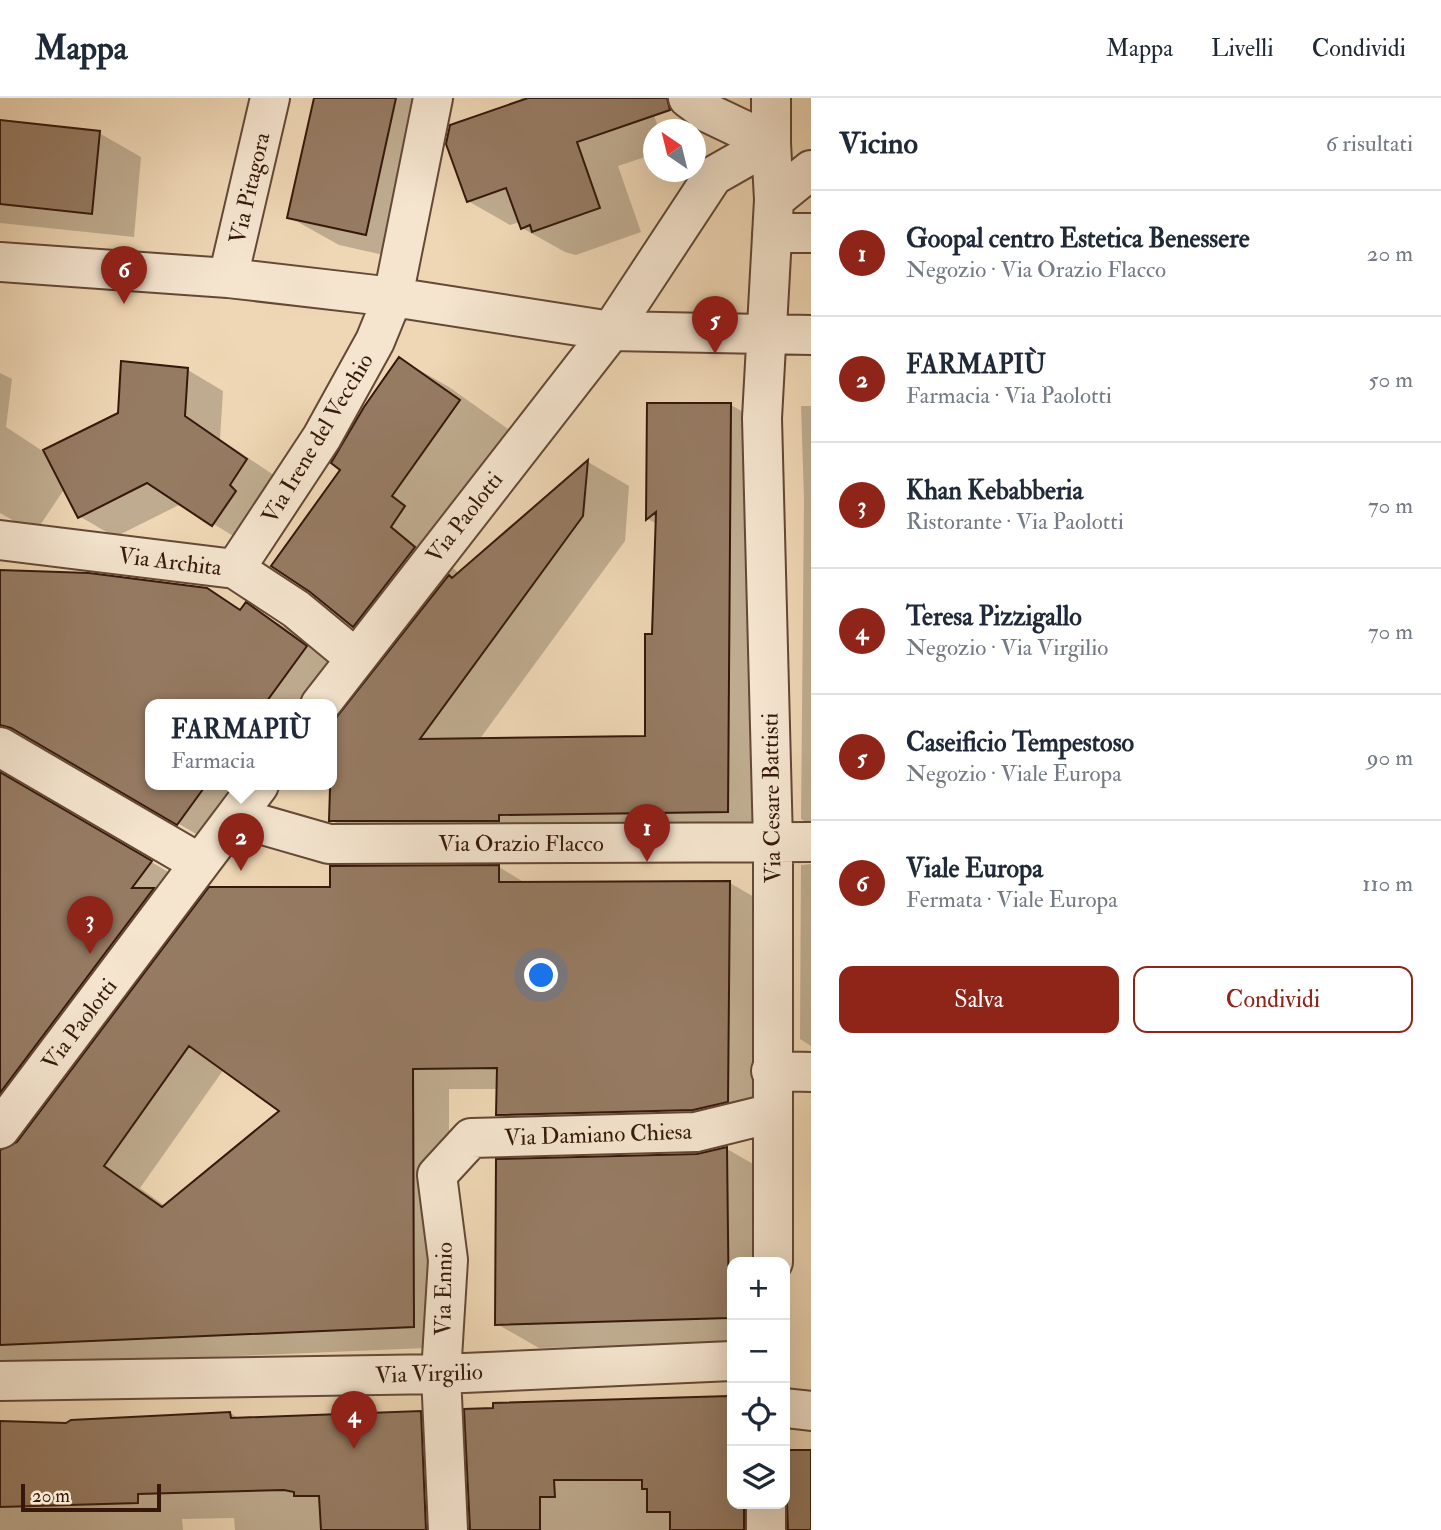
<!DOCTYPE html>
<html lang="it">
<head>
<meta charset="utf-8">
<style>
  :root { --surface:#fff; --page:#f2f2f3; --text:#1f2937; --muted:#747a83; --line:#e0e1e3; --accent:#8f2418 }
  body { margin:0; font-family:"IM FELL Double Pica",serif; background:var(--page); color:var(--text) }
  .controls { position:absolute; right:21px; bottom:21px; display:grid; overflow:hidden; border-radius:14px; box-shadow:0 7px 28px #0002 }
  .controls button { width:63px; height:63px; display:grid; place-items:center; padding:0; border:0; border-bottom:2px solid var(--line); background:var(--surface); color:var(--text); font:35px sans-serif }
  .compass { position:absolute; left:643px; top:21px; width:63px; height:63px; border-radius:50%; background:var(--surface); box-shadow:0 7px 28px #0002; rotate:325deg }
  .scale { position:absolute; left:21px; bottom:18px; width:140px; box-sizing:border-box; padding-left:7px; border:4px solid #35180b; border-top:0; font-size:19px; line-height:24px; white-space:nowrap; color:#35180b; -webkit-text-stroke:5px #f5e5cf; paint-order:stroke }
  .you { position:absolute; left:542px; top:878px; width:24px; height:24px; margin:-18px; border:5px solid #fff; border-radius:50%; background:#1a73e8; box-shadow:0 0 0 10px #1a73e833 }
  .badge { display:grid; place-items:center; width:46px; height:46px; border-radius:50%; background:var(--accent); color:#fff; font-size:23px; font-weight:700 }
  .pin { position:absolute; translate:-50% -58px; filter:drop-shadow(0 2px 4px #0008) }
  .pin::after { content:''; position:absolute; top:37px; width:24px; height:21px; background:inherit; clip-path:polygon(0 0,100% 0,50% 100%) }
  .popup { position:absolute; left:145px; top:601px; width:192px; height:91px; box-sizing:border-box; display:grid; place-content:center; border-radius:14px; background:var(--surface); filter:drop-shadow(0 2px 5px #0005); font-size:23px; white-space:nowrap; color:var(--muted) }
  .popup b { font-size:26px; color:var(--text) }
  .popup::after { content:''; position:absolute; left:50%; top:100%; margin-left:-14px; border:14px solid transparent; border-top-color:var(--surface) }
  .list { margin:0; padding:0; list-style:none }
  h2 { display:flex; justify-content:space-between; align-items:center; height:91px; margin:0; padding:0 28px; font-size:30px }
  h2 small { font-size:23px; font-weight:400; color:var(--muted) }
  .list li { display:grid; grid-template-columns:46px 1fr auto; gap:21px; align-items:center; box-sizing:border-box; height:126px; padding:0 28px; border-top:2px solid var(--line) }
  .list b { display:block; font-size:26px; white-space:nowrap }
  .list p { margin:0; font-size:23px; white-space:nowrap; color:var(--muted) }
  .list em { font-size:23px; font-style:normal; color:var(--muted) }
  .actions { display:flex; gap:14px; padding:21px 28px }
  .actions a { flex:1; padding:16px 0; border:2px solid var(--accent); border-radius:14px; text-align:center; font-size:24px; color:var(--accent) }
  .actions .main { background:var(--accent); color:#fff }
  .icon { flex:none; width:38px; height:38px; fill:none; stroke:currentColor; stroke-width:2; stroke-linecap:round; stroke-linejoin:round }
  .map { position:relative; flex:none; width:811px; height:1432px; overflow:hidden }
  header { display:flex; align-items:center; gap:42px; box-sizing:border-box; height:98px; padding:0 35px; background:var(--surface); border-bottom:2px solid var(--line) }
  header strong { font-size:33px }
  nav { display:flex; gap:38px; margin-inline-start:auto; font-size:24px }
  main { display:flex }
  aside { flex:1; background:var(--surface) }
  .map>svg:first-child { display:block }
  .shadow { fill:#0003; fill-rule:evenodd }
  .building { fill:#967b63; stroke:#35180b; stroke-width:2; fill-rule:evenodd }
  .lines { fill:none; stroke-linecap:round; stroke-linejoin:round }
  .minor-casing { stroke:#644836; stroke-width:42 }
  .minor { stroke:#f5e5cf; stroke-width:38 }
  .labels { text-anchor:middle; stroke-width:5; stroke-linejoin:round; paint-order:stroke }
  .street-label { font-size:23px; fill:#35180b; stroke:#f5e5cf }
</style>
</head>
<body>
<header>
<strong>Mappa</strong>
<nav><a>Mappa</a><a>Livelli</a><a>Condividi</a></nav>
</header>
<main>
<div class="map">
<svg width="811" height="1432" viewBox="0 0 811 1432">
  <rect width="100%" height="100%" fill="#efd7b5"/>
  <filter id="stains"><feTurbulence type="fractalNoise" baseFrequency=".00286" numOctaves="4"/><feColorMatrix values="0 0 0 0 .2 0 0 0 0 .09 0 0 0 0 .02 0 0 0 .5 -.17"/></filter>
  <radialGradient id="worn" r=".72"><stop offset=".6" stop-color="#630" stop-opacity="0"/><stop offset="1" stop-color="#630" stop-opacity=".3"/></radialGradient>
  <!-- shadow -->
  <path class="shadow" d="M316,0h135l-36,164 -76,-17 -50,-28z
    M521,0h127l11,32h-5v24l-36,12 23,66 -65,23 -11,-3 -43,-24 -2,-6 -10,3 -42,-24 54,-99z
    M0,24l99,11 42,24 -7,80 -134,-14z
    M400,261l49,28 59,42 -68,97 -1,30 21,18 128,-112 41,24 -4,55 -146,199 167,-2 11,-214 -9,-5 1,-114h82l42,24 -3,406 -397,10 -42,-25 62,-171 -39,-23 -11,-157z
    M188,272l35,21 -3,48 61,41 -33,65 -67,-41 -66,33 -36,-21 -14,-28 -30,45 -35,-20v-140l12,6 -6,48 38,25 75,-38z
    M801,308h10v419l-10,-6 3,-319z
    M0,474l207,17 35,21 4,-5 42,24 60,43 -24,33h-174v80h116l-46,63 -193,-113 -27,-45z
    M0,675l187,110 -14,18 16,9 -170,227 -5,10 318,-259 167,-21 28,17 203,-1 36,21 -2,218 -230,13 -36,-21v-25h-49v258l-449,19zM224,971l58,42 -117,95 -25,-18z
    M811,766v182l-11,-7 1,-174z
    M727,1051l42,24 1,89h-38v81l-193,5 -42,-24 200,-168z
    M729,1300l3,2v104h53v-52h26v78h-576l-1,-12 -52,1 1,11h-183v-107l29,3 201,-13 10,6 180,-6 48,27z"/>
  <!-- building -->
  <path class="building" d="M314,0h82l-30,137 -79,-17z
    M528,0h139l3,12 -93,32 23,66 -68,24 -2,-7 -9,4 -15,-41 -39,14 -21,-58 4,-19z
    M0,22l100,11 -8,83 -92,-10z
    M399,259l61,43 -68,96 13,10 -14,21 24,20 -62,80 -43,-35 -39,-26 69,-96 -9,-7 33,-56z
    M121,263l67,7 -3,48 62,43 -17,26 6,6 -24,35 -65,-43 -69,35 -35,-68 75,-37z
    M647,305h84l-3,409 -229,3v6h-170l3,-98 117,-148 3,3 136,-118 -5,56 -163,223 225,-3v-102h7l4,-122 -10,8z
    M0,472l89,3 118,15 33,22 6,-8 61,44 -43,59h-114v80h56l-29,40 -166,-97 -11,-3z
    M0,674l152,89 -20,27h22l-154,205z
    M499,767v17l231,-1 -2,221 -35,8 -197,5 1,-47 -84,1 1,258 -414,18v-195l17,-8 192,-255h121v-21zM189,948l90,65 -117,96 -58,-41z
    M727,1049l2,171 -234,7 1,-166 201,-5z
    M729,1298l3,108h12v26h-74v-18h-23v-23h-5v-9h-88l1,17h-15v33h-70l-6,-121 29,-1v-5z
    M421,1313l5,119h-105l-2,-34h-25v-4l-10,-2 -146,4v9l-138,4v-86l66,2 5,-3 159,-8 1,6z
    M785,1352h26v80h-23z"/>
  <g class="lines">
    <!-- minor casing -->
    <g class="minor-casing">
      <path id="minor" d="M688,0l20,15 63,30 3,57 -12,218 11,424v420
        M774,102l37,-30
        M772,135h39
        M0,164l228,16 165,19 218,34 200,4
        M228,180l42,-180
        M0,442l235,29 61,40 58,48
        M235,471l87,-132 53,-96 18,-44 40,-199
        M320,607l291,-374 102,-155 58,-33v-45
        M0,649l199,116
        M235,719l94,27 482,-2
        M771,973l40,1
        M0,1031l259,-344
        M0,1283l441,-7 291,-13
        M785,1310l26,3
        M448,1432l-7,-156 7,-114 -11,-85 34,-37 225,-6 77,-19
        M766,1432v-26"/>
    </g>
    <!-- minor -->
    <use href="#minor" class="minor"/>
  </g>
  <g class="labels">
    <!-- street labels -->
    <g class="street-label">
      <text transform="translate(249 90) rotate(-77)" y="8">Via Pitagora</text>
      <text transform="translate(317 340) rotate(-59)" y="8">Via Irene del Vecchio</text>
      <text transform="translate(464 419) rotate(-52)" y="8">Via Paolotti</text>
      <text transform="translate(170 463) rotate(7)" y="8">Via Archita</text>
      <text transform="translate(771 700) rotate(-91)" y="8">Via Cesare Battisti</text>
      <text x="521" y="753">Via Orazio Flacco</text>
      <text transform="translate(79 926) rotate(-53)" y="8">Via Paolotti</text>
      <text transform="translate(598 1036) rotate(-2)" y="8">Via Damiano Chiesa</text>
      <text transform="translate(443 1191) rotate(-89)" y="8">Via Ennio</text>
      <text transform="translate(429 1275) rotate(-2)" y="8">Via Virgilio</text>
    </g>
  </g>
  <rect width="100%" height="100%" filter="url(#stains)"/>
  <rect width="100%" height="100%" fill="url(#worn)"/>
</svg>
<div class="controls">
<button>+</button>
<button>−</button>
<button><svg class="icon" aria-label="locate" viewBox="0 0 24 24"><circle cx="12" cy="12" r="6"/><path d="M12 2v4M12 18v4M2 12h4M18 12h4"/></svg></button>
<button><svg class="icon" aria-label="layers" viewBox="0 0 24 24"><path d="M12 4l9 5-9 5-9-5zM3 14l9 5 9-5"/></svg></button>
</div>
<svg class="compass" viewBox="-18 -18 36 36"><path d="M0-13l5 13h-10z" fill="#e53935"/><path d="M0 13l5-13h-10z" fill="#747a83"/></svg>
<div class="scale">20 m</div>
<div class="you"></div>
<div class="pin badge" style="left:647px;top:764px">1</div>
<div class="pin badge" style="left:241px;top:773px">2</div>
<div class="popup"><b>FARMAPIÙ</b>Farmacia</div>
<div class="pin badge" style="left:90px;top:856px">3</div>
<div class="pin badge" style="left:354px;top:1351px">4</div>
<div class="pin badge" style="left:715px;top:256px">5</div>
<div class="pin badge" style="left:124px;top:206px">6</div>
</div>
<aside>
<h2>Vicino<small>6 risultati</small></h2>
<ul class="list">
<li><span class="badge">1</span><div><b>Goopal centro Estetica Benessere</b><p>Negozio · Via Orazio Flacco</p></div><em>20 m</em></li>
<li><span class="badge">2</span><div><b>FARMAPIÙ</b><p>Farmacia · Via Paolotti</p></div><em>50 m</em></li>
<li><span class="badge">3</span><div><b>Khan Kebabberia</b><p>Ristorante · Via Paolotti</p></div><em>70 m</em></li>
<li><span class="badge">4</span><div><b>Teresa Pizzigallo</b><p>Negozio · Via Virgilio</p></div><em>70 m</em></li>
<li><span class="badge">5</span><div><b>Caseificio Tempestoso</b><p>Negozio · Viale Europa</p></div><em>90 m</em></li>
<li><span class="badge">6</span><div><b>Viale Europa</b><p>Fermata · Viale Europa</p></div><em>110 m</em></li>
</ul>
<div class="actions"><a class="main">Salva</a><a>Condividi</a></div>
</aside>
</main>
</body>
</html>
